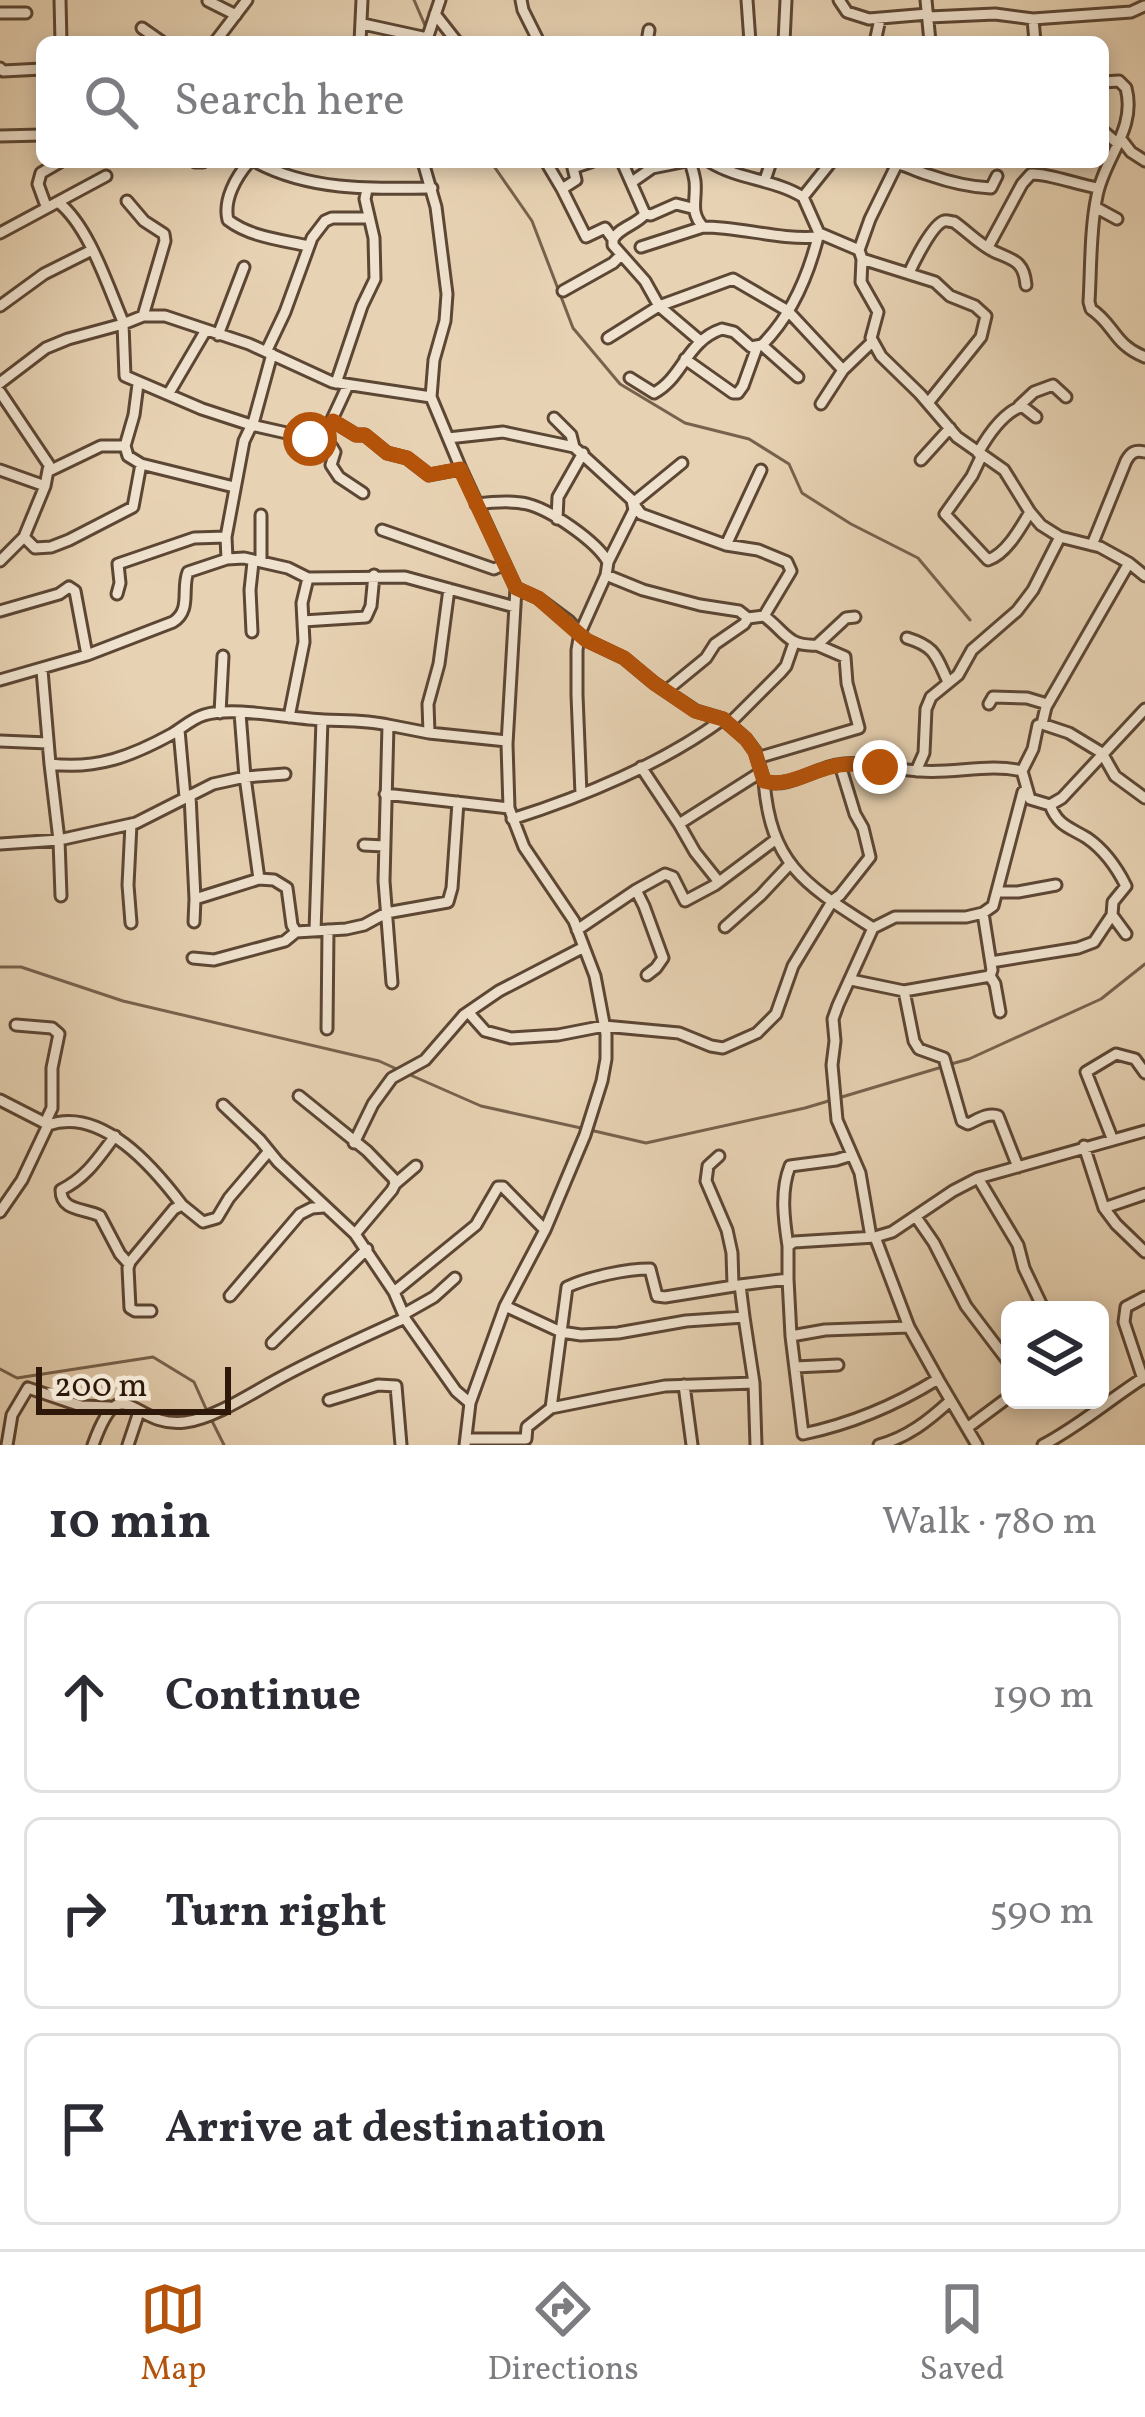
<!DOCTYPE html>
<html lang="en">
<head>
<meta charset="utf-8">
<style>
  :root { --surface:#fff; --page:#f7f7f7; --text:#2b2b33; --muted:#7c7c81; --line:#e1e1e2; --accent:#b45309 }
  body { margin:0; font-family:Vollkorn,serif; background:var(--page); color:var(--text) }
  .controls { position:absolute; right:36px; bottom:36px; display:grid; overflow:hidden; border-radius:18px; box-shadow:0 6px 18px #0003 }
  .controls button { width:108px; height:108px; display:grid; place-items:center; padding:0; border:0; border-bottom:3px solid var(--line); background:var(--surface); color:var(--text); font:60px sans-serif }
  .scale { position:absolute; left:36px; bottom:30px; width:195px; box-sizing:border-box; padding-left:12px; border:6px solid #2e180a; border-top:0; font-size:33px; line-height:42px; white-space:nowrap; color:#2e180a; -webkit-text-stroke:9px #efe2ce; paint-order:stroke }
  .stop { position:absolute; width:36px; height:36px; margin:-27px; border:9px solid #b45309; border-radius:50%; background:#fff }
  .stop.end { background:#b45309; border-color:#fff; box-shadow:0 3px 12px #0008 }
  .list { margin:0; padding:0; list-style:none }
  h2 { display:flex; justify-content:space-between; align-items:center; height:156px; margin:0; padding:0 48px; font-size:51px }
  h2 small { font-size:39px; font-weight:400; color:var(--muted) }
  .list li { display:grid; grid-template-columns:78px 1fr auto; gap:36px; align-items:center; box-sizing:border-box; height:192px; margin:0 24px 24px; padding:0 24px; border:3px solid var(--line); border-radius:18px }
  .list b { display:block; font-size:45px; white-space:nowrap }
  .list em { font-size:39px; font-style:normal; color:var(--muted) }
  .icon { flex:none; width:66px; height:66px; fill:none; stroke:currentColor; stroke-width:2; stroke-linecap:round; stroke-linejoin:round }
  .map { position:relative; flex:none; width:1145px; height:1445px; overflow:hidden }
  .search { position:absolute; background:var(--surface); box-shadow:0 6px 18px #0003; left:36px; right:36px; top:36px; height:132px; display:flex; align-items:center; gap:30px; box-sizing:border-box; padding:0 42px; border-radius:18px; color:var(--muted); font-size:45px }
  .sheet { height:804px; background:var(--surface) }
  nav { display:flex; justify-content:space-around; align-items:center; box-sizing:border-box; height:168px; border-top:3px solid var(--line); background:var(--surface); font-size:33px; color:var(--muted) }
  nav a { display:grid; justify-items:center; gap:6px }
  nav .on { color:var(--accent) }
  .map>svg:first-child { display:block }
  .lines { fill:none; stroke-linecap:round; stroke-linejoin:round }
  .stream { stroke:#77624d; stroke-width:3 }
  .minor-casing { stroke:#5c4634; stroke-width:15 }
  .minor { stroke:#efe2ce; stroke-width:9 }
  .route { stroke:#b45309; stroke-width:15 }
</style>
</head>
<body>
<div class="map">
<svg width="1145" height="1445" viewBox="0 0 1145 1445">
  <rect width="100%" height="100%" fill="#e7d2b3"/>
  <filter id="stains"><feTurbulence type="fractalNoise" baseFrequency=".00167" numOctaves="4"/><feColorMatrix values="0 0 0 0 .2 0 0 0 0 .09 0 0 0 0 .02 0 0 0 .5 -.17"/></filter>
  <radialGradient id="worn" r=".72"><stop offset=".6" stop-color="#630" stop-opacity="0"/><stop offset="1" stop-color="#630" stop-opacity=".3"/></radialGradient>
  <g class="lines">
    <!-- stream -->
    <path class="stream" d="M414,0l13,30
      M491,162l41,59 41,107 47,56 65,39 64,16 40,25 13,29 49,31 67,34 52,62
      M0,967h21l102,34 256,60 20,9
      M951,1064l18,-5 132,-60 44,-35
      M408,1074l73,32 100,22
      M590,1130l56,13 159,-35 137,-41
      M0,1369l17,9 136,-21 41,25 13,29
      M211,1419l13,26"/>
    <!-- minor casing -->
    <g class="minor-casing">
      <path id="minor" d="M60,0l1,42
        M521,0l2,10 16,32
        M747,0l3,42
        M839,0l8,12 22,7 59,-5
        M926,0l4,42
        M208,1l28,14
        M0,13h26
        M435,14l22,28
        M929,17l66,-3 38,5 98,-7 13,-6
        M1033,19l2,23
        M363,24l64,14
        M142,28l20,14
        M215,42l32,-42
        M360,42l2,-42
        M426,42l14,-42
        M647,42l2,-12
        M784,42l2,-42
        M875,42l5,-23
        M0,68l3,3 39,-2
        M1103,82l16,-1 7,7c11,41 -22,70 -29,108 -7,33 -6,73 -8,106l2,7c24,16 22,35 54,48
        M1103,131l14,12
        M0,136l42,-1
        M1121,139l10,13 14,9
        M195,162h8
        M249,162c-13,15 -26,38 -21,58 22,17 54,20 80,26
        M256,162c54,29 117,27 176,26
        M423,162l13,45 11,87 -2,27 -11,39 -3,37 30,72 55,119 -9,156 2,64 15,39 50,74 21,55 11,58v25l-4,22 -17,54 -40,95 -40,76 -35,97 -5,42
        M546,162l16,27
        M591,162l-18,6 3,12 -14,9 24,48 19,-9 8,11v6l32,36 14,25 40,34
        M622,162l23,52
        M690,162c2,6 4,13 5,19 2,20 -6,30 8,46 39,0 75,13 115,10
        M710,162c29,18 64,17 93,35l16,36c-10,41 -27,82 -57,112
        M890,162c15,2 24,9 39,13 20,7 41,12 62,13l6,-12
        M765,180l6,-18
        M632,182l20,-14 30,-6
        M803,197l28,-35
        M127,201l17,20 20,13 1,7 -22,75
        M58,202c31,24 50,85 66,122
        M46,206l-8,-22 3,-11 19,-11
        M1095,207l22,12
        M0,233l106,-57
        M819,233l40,17 3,9 73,23 15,14 25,10 11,10 -5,21 -53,66
        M613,239c7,-12 23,-14 32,-25l6,1 25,-11 16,4
        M641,247l62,-20
        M988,247l34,-63 9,-10c17,-1 47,11 67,14
        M859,250l11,-31 27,-55
        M862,259l-1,23 17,30 -7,26 10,18 39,38 37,43 47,33 26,42 11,13 19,12 40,10 29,16 16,13
        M909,273c5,-11 23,-48 35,-52 3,-1 7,1 10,1 13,9 27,24 41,30 18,8 29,9 31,33
        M563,291l50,-28 8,-8
        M0,306l44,-32 48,-24
        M123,324l2,52 77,33 49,16 71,16 26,-56
        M218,335l26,-68
        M608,338l51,-32 74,-27 55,32 55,59
        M266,352l19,-40 27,-74 13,-17 7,-3h37
        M685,359l48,34h5l5,-7 14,-39
        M630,378l24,15c29,-15 32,-52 68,-64l12,3 17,15 11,-2 36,32
        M0,383l46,-35 22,-9 55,-15 20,-8h22l84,28 83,38 99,15
        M336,383l26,-77 13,-27 -1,-41 -9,-39 2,-10
        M0,392l49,73 -4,21 -21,51 -24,24
        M169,393l37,-63
        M821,404l22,-34 29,-28
        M1019,406l15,-14 19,-7 13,12
        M554,418l17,17 3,12 58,53 2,10 -26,52 -2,13 -26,58 -3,17v45l4,99
        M333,421l23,14h9l22,18 20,5 22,17 32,-6
        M448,438l55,-6 71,15
        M322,441l10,6 3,5 -4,13 8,12 24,16
        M125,446l3,10 13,8 93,23
        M978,453c10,-18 25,-40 44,-47l14,11
        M982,455l-10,21 -27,38 43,46c18,-6 32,-31 42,-48
        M921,460l29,-32
        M682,463l-49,40 8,11 85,31 32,5 29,12 4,9 -27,45
        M0,470l45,16
        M49,471l52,-25h24l9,-31 4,-31
        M476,504c16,-2 35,-4 51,0 24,6 69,37 81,58
        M557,519l1,-22 25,-44
        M382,530l112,39 9,-4
        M24,537l11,11 16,-1 18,-7 64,-33 8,-43
        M726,545l35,-75
        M1092,545l34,-84c5,-9 9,-11 19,-9
        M227,559l-1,-22 18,-96 10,-21 18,-66
        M261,562v-47
        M606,575l37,15 57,15 39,6 9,7 16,-2c21,15 23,31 53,29l29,-27 9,-1
        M516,588l22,10 31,23 17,19 38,18 30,25 42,28 27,8 23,20 9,12 9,30c23,8 48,-11 72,-16 27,-5 56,5 84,6 34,3 69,-8 102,0l8,28 20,6 12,-7 83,-89
        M117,594l3,-11 -2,-19 76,-26 32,-1
        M0,611l59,-17 10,-7 6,4 12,64
        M303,621l63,-4 5,-11 3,-31
        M252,632l-2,-42 3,-28
        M907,638c29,9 29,18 41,44
        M42,670l8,94c46,6 82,-8 122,-30 10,-6 21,-16 32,-19 31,-9 86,4 120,5 22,1 42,0 64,5
        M0,680l87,-25 86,-33c19,-12 8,-33 15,-50l39,-13 17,-1 44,10 20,10 97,-1 110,30
        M667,690l39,-32 9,-14 29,-20 4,-6
        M989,704l4,-7 34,1 20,6
        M220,713l3,-57
        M289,717l15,-75 -2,-39 6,-25
        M729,724l51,-51 6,-7 8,-23
        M1042,724l27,9 33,20 13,23 30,22
        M179,730l6,67
        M429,733l-1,-29 11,-40 10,-75
        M0,741l48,2
        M757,758l102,-30 -12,-45 -2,-26 -28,-12
        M50,764l9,76 2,56
        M641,767l38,57 82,-52
        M916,771l8,-18 2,-44 5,-12 27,-22 14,-25 45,-39 16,-21 27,-53
        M1022,771l11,-22 5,-24 4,-1 4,-17 83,-144
        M285,774l-40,3 14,102 15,1 13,8 5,37 4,7
        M764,781c7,85 42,104 109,147
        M385,794l124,14
        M190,795l5,104 64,-20
        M1050,805c8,21 19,22 37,33 16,11 30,30 39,48l-13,16 -1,13 14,19
        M512,819c70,-22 152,-56 211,-100
        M131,824l-3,61 3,38
        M679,824l16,28 24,30
        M0,844l59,-4 77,-17 77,-39 32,-7 -5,-64
        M364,845l20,1
        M636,890l8,16 19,52 -7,10 -9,7
        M998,892h20l38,-7
        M194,922l1,-23
        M725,927l36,-32 29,-31
        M577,930l59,-40 29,-16 8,3 12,24 30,-16 60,-45
        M315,931l7,-211
        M193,958l21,2 71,-19 11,-9 50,-3 18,-4 22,-12 62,-11 4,-14 6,-86
        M991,962l87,-14 16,-6 18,-27
        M990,976l5,8 5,28
        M851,980l53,11 86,-15 2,-6 -9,-57
        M392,983l-8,-102 4,-156 41,8 78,8
        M904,991l10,50 5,8 25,9 18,63 6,3c9,-4 20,-12 30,-8l20,51
        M469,1013l16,18 26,7 47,-3 46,-9 75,7 32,13 12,2 34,-15 19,-19 17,-48 40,-66 7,-5 30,-38 -7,-29 -8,-14 -15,-49
        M16,1025l36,3 7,6 -7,34v40l-7,15 3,2c54,-19 106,43 134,80
        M327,1029l1,-99
        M299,1096l68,55 27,28 1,5 -3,6 -37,44
        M0,1100l45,23
        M223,1105l37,35 18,22 77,72 39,58 12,28
        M115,1136c-17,22 -28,41 -54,54 0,22 24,18 39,26l20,38 9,10
        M1112,1138l-26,-66 30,-18 19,5 10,14
        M354,1143l19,-39 19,-26 33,-18 39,-45 35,-24 85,-44
        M1084,1146l20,62 12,16 29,28
        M719,1156l-11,10 -2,15 21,49 5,23 1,32
        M978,1178l40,67 6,23 20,42
        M395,1184l21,-18
        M1104,1208l41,-14
        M0,1212l22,-32 26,-55
        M916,1217l18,26 32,63 44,58
        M871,1237l-11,-64 -23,-53 -5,-55 3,-24 -2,-22 5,-14 35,-77 22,-11h71l17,-4 10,-7 30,-114
        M788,1246c-4,-26 -8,-55 2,-80l46,-6 16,-5
        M788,1279l3,57 12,98c48,-10 93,-29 135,-55l-29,-52 -34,-90
        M394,1292l82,-67 22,-38h5l42,43
        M230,1296l70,-82 12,-6 12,-1
        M505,1306l56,26 20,3 37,-2 68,-12 58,-4 -4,-32 48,-6v-33l6,-4 81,-5 17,-5 61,-41 25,-13 167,-47
        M151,1311h-16l-5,-3 -2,-40 2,-6 44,-53 8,-4 21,17 14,-4 12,-20 40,-47
        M404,1314l30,-17 21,-19
        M744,1317l10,66 2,62
        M791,1336l34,-6 84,-3
        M272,1343l95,-94
        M795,1367l43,-2
        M938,1379l39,66
        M1143,1379l-19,-57 2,-15 19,-10
        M684,1385l8,60
        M329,1400l49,-15 18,1 5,59
        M551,1408l16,-121c22,-10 59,-18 83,-18l7,27 8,1 75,-12
        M967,1428l43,-32
        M466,1439h60l1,-12 24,-19 60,-12 54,-10 89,-3
        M7,1445l5,-30 16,-27 53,18 29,1
        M93,1445c29,-81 39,-16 92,-23 26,-3 61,-25 84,-38 42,-24 90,-45 134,-65l3,1 50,71 14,12
        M128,1445l11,-33
        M879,1445c29,-8 49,-24 71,-44
        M1043,1445c36,-19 66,-45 100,-67"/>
    </g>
    <!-- minor -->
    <use href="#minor" class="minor"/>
  </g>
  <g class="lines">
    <!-- route -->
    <path class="route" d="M310,439l12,2 11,-20 23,14h9l22,18 20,5 22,17 31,-6 56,119 22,10 48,42 38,18 30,25 41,28 28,8 23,20 9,13 9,29c22,7 45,-9 67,-14 16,-5 32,-2 49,0"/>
  </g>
  <rect width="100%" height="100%" filter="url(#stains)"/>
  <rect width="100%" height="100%" fill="url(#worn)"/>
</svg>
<div class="controls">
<button><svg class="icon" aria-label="layers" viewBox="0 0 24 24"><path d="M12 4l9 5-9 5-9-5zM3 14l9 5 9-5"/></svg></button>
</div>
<div class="scale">200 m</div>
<div class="stop" style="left:310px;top:439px"></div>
<div class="stop end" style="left:880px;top:767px"></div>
<div class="search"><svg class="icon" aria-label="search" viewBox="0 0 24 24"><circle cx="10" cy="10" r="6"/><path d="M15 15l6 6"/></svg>Search here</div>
</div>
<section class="sheet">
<h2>10 min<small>Walk · 780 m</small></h2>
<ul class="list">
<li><svg class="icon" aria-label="ahead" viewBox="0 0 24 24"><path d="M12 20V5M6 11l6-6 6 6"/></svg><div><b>Continue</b></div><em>190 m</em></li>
<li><svg class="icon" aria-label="right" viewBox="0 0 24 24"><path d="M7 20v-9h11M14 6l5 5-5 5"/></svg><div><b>Turn right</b></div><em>590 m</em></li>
<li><svg class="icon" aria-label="arrive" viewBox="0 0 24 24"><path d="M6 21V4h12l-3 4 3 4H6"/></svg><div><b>Arrive at destination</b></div></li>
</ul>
</section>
<nav>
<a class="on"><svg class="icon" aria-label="map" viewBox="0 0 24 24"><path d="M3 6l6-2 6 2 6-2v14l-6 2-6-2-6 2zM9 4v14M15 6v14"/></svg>Map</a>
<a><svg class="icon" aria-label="directions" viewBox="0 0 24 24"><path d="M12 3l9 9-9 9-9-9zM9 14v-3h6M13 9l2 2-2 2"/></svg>Directions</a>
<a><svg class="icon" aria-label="saved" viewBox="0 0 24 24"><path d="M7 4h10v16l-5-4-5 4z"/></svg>Saved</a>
</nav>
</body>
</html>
